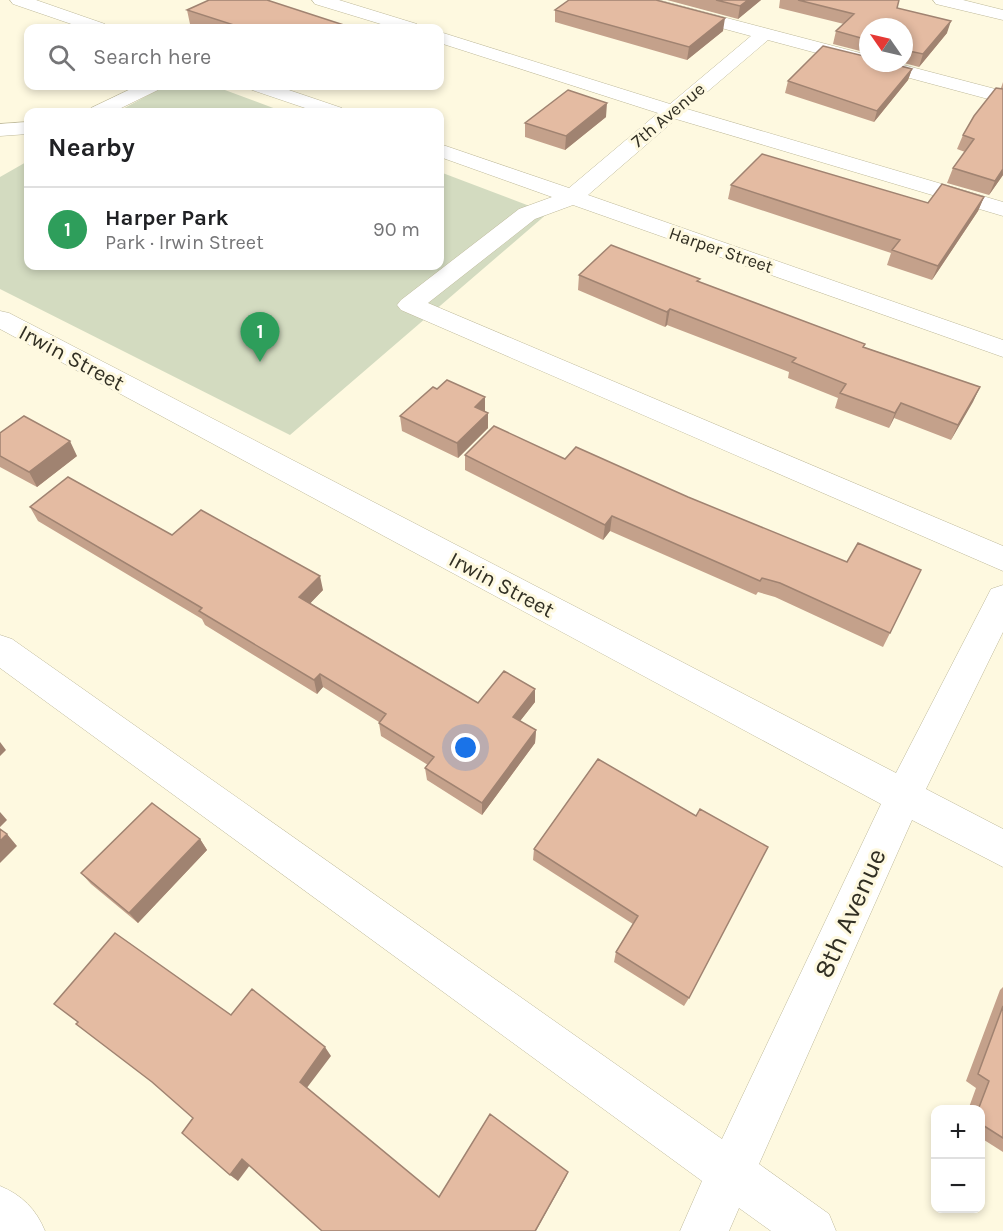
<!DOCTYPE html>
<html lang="en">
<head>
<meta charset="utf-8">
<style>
  :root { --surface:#fff; --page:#f2f2f2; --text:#202124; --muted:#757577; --line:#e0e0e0; --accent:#7c3aed }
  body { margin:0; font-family:Karla,sans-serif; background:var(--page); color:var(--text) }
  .controls { position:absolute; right:18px; bottom:18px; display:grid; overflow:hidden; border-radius:12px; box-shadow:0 3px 9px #0003 }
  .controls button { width:54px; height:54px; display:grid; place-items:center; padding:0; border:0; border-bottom:2px solid var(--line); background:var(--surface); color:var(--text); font:30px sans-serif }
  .compass { position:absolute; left:859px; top:18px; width:54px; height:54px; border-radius:50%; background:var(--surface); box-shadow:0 3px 9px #0003; rotate:304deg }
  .you { position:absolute; left:466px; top:748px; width:21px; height:21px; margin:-15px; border:4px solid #fff; border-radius:50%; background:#1a73e8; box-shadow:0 0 0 9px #1a73e833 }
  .badge { display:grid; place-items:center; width:39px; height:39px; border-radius:50%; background:var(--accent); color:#fff; font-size:20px; font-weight:700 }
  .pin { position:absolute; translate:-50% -50px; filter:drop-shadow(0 2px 3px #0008) }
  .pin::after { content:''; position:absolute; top:32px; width:21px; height:18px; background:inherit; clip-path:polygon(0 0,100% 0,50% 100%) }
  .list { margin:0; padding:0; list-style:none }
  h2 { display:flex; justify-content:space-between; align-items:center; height:78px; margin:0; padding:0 24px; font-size:26px }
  h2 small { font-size:20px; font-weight:400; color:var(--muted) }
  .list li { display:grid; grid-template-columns:39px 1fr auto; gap:18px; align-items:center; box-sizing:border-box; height:84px; padding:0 24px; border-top:2px solid var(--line) }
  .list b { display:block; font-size:22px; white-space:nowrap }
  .list p { margin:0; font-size:20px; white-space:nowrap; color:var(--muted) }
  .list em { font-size:20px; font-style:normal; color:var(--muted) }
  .icon { flex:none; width:33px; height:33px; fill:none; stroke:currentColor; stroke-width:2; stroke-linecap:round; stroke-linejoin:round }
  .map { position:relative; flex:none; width:1003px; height:1231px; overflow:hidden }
  .search { position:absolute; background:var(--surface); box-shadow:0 3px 9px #0003; left:24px; top:24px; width:420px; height:66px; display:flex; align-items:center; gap:15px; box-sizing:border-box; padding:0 21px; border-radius:12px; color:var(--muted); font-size:22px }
  .panel { position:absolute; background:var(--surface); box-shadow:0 3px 9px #0003; left:24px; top:108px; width:420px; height:162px; border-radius:12px }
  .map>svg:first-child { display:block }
  .green { fill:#d3dbc0 }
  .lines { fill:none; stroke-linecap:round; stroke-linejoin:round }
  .minor-casing { stroke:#beb99a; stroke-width:1 }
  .minor { fill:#fff; fill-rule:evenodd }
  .wall { fill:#c4a18b }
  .shaded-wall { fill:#a08371 }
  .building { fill:#e4bba2; stroke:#a08371; stroke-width:1.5 }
  .labels { text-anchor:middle; stroke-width:6; stroke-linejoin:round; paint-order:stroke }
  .far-street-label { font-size:18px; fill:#312f23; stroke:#fef9e0 }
  .street-label { font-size:22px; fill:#312f23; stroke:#fef9e0 }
  .near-street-label { font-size:27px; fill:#312f23; stroke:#fef9e0 }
</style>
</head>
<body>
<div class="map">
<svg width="1003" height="1231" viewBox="0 0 1003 1231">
  <rect width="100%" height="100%" fill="#fef9e0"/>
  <!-- green -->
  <path class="green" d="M165,86h49l70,26h-167z
    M28,161v105h412v-94l108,41 -258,222 -290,-146v-112z"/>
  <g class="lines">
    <!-- minor casing -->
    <g class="minor-casing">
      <path id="minor" d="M10,0h26l69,24 3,4h-25l-70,-24z
        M312,0h27l78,24 3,4h-26l-79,-24z
        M629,0h29l210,55v8h28l107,28v12l-235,-63 -81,69 316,93v14l-327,-97 -88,76 415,145v17l-430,-152 -38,14 -107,84 575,243v25l-602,-261 -4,-5 4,-5 118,-91 33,-12 -112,-40v-13l129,44 89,-75 -218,-70v-11l230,72 81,-68 -119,-32z
        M933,0h30l40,10v10l-67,-16z
        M137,86h24l-3,4 -45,22h-25l3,-4z
        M249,86h28l65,22 3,4h-28l-65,-22z
        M28,122v12l-28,2v-12z
        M0,311l9,2 887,460 95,-184 12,-4v47l-77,157 77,40v38l-91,-47 -153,344 70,50 7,17h-65l-32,-23 -10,23h-49l22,-50 -702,-513v-33l12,4 710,500 159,-335 -881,-475z
        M0,1186c22,9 36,23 45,45h-45z"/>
    </g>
    <!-- minor -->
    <use href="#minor" class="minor"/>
  </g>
  <!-- wall -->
  <path class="wall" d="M667,0h94l-23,19z
    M780,0h119l-2,8 50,25 -28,34 -15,-4v-36h-36v26l-35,-9 3,-13 8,-7 -65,-16z
    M187,10l166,18h-149l-14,-4z
    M555,10l168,21 -36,29 -132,-38z
    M912,69l-4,11 -34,42 -89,-29 3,-12z
    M1003,82v93l-14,20 -42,-12 6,-15 12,-16 -8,-3 6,-14 39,-46 -1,-1z
    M606,117l-41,33 -40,-13v-14z
    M731,185l197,18 56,-6 -6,14 -46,69 -45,-15 4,-12 -163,-54z
    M579,275l120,7 166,62 -1,3 116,40 -29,53 -57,-22 -5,10 -54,-20 3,-10 -50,-20 1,-6 -122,-47 -2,2 -87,-37z
    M437,389l48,8v14l3,2v15l-30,30 -56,-27 -2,-15z
    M494,426l396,207 -7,14 -108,-50 -17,-5 -2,3 -146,-64 -7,9 -138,-70v-15z
    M0,433l77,23 -40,31 -37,-20z
    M30,507l142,28 151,55 -13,13 168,100 57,-1 -15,19 16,9 -1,13 -53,72 -55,-35 -2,-12 3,-3 -47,-29 -2,-13v-1l-56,-35 -6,7 -112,-69 -3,-6 -164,-98z
    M598,759l91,239 -5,8 -70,-44 2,-10 17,-28 -100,-64 1,-11z
    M200,839l7,11 -69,73 -47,-39 -10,-11z
    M1003,987v165l-22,-14v-28h-13l8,-22 -10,-7 34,-91z"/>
  <!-- shaded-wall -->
  <path class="shaded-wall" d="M748,0h13l-23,19 2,-13z
    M725,18l-2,13 -36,29 2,-13z
    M951,21l-4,12 -28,34 4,-13z
    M912,69l-4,11 -34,42 3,-11z
    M607,103l-1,14 -41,33 1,-14z
    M1003,169v6l-14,20 6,-14z
    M984,197l-6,14 -46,69 6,-14z
    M670,309l-3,16 -2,2 2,-15z
    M980,387l-7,15 -22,38 7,-15z
    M485,397v15l-10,-5z
    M901,403l-7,15 -5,10 6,-15z
    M488,413v15l-30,30 -1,-15z
    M70,441l7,15 -40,31 -8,-15z
    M612,516l-2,15 -7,9 2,-15z
    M320,576l3,14 -20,21 -4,-14z
    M320,674l3,13 -6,7 -3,-14z
    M535,689v13l-22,28v-13z
    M536,730l-1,13 -53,72v-12z
    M0,742l6,8 -6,6z
    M0,812l7,8 -7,7z
    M7,834l10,12 -17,17v-22z
    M200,839l7,11 -69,73 -9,-10z
    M325,1047l6,9 -25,33 -6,-7z
    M242,1159l8,6 -12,16 -8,-6z
    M568,1172l-2,5 -30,54h-1z"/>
  <!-- building -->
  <path class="building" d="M209,0h58l86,28h-110l-56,-18z
    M569,0h87l69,18 -36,29 -134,-37z
    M716,0h32l-8,6z
    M798,0h101l-2,8 54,13 -28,33 -19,-4v-23h-36v13l-32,-9 18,-17z
    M823,46l45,11v6h21l23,6 -35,42 -89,-30z
    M996,88l7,1v80l-8,12 -42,-13 21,-29 -11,-4 11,-19z
    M568,90l39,13 -41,33 -41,-13z
    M762,154l166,49 14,-19 42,13 -46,69 -46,-16 8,-10 -169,-55z
    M611,245l89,34 -3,2 168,63 -2,3 117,40 -22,38 -57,-22 -6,10 -55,-20 6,-9 -54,-22 4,-4 -126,-49 -3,3 -88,-37z
    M447,380l38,17 -10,10 13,6 -31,30 -57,-27 33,-29 4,2z
    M24,416l46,25 -41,31 -29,-16v-23z
    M494,426l71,33 11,-12 112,50 159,65 11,-19 63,27 -31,63 -110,-50 -18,-5 -2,3 -148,-65 -7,9 -140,-70z
    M68,477l104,58 29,-25 119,66 -21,21 179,106 26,-32 31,18 -22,28 23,13 -54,73 -57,-35 9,-11 -55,-34 7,-9 -66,-40 -6,6 -115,-69 3,-3 -172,-101z
    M598,759l98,57 4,-7 68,38 -79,151 -73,-46 22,-36 -104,-67z
    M152,803l48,36 -71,74 -48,-40z
    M0,829l7,5 -7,7z
    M115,933l116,82 21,-26 73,58 -25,35 139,115 51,-83 78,58 -33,59h-213l-80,-72 -12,16 -48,-42 11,-15 -41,-36 -76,-58 2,-2 -24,-18z
    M1003,1006v132l-22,-14v-14h-3l11,-29 -11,-7z"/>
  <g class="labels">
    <!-- far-street labels -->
    <g class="far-street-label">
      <text transform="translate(668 115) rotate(-40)" y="6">7th Avenue</text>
      <text transform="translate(721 250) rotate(19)" y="6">Harper Street</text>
    </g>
    <!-- street labels -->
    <g class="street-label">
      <text transform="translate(72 357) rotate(28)" y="8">Irwin Street</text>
      <text transform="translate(502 584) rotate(28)" y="8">Irwin Street</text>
    </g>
    <!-- near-street labels -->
    <g class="near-street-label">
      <text transform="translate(850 913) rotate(-66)" y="9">8th Avenue</text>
    </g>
  </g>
</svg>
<div class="controls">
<button>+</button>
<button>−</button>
</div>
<svg class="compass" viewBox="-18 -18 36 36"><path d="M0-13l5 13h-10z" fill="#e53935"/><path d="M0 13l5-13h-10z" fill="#757577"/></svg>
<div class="you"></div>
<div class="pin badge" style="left:260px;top:362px;background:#2e9e5b">1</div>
<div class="search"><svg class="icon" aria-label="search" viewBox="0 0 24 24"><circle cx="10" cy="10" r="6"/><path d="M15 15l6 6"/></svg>Search here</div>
<section class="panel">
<h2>Nearby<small></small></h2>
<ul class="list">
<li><span class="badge" style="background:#2e9e5b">1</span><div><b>Harper Park</b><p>Park · Irwin Street</p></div><em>90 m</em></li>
</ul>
</section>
</div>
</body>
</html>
